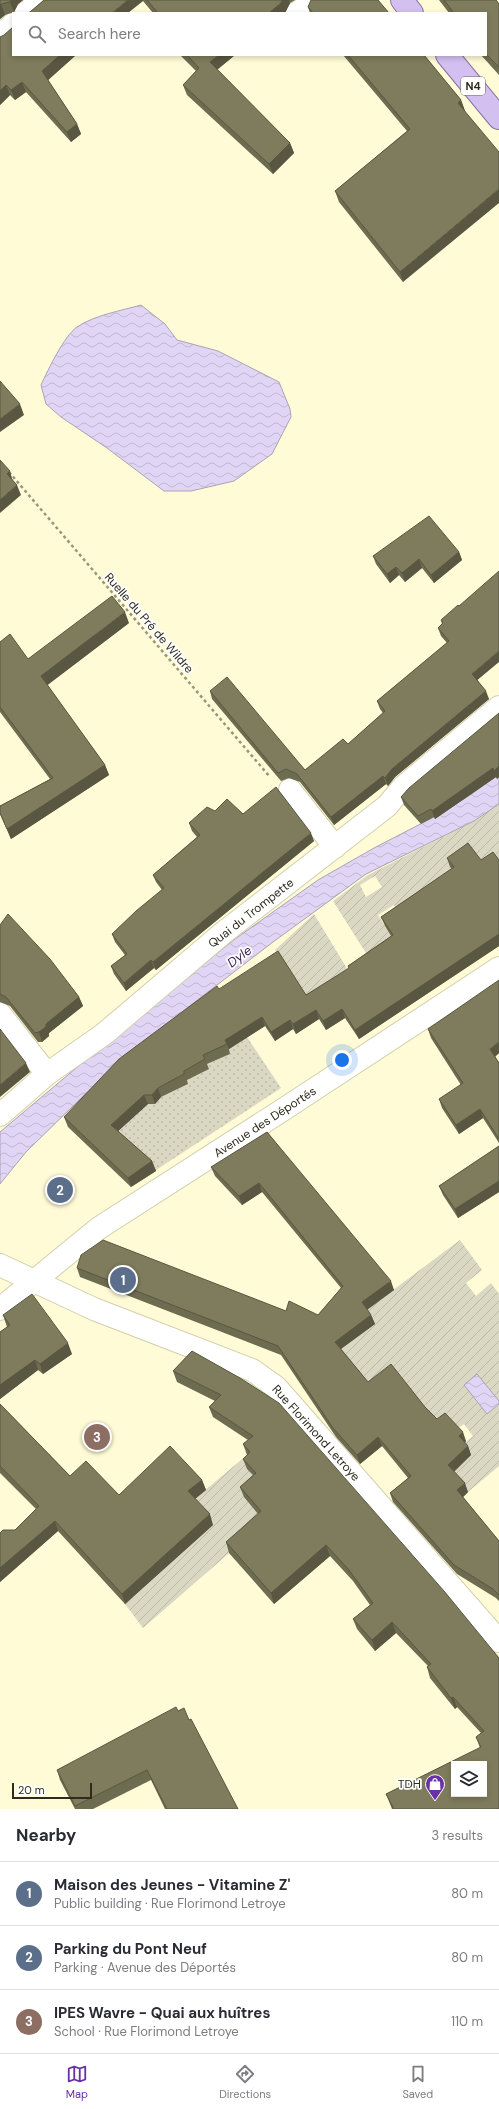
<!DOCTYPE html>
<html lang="en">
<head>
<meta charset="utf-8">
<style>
  :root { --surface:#fff; --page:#f2f2f3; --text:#2b2b33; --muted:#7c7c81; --line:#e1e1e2; --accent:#6a30a6 }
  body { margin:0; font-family:"DM Sans",sans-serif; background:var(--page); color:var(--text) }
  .controls { position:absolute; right:12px; bottom:12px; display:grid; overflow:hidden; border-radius:0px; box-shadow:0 2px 6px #0003 }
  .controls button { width:36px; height:36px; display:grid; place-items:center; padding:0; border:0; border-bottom:1px solid var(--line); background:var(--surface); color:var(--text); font:20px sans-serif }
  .scale { position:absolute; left:12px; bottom:10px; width:80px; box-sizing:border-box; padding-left:4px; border:2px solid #2d2b1e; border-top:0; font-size:11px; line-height:14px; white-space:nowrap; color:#2d2b1e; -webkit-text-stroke:3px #fff; paint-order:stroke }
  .you { position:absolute; left:342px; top:1060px; width:14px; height:14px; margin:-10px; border:3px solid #fff; border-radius:50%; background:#1a73e8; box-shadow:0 0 0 6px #1a73e833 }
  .badge { display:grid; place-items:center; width:26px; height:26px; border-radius:50%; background:var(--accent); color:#fff; font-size:13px; font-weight:700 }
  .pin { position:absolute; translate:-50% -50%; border:2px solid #fff; box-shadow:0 1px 4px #0006 }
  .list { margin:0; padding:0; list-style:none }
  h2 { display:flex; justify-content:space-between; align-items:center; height:52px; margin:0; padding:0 16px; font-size:17px }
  h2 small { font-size:13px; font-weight:400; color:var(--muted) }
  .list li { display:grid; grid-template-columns:26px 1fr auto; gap:12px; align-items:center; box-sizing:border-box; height:64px; padding:0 16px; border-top:1px solid var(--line) }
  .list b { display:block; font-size:15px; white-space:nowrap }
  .list p { margin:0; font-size:13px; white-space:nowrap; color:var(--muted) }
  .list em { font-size:13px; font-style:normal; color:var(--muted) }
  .icon { flex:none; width:22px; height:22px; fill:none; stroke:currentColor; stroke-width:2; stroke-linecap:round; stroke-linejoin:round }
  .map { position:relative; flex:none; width:499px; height:1809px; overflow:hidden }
  .search { position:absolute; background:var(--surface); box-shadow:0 2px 6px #0003; left:12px; right:12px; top:12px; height:44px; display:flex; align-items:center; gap:10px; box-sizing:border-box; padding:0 14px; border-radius:0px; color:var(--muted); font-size:15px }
  .sheet { height:244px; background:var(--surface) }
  nav { display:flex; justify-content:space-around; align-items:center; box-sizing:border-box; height:56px; border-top:1px solid var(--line); background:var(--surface); font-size:11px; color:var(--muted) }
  nav a { display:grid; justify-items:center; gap:2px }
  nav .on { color:var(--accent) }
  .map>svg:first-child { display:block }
  .park { fill:url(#park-dots) }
  .garden { fill:url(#garden-furrows); fill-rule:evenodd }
  .water { fill:url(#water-waves); stroke:#aba2b4 }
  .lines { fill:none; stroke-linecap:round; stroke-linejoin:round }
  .minor-casing { stroke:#d3cfac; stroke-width:24 }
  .major-casing { stroke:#8770a1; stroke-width:24 }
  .path { stroke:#99967d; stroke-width:2.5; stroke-dasharray:3 3; stroke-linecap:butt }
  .minor { stroke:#fff; stroke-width:22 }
  .major { stroke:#d4bff1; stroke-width:22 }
  .wall { fill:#6d6b50 }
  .shaded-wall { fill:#595741 }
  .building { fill:#7f7c5d; stroke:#595741; fill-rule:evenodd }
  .labels { text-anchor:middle; stroke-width:3.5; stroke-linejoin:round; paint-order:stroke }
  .shield { fill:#fff; stroke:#6c6b62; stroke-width:1 }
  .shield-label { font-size:11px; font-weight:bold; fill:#2d2b1e }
  .street-label { font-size:12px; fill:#2d2b1e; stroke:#fff }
  .poi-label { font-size:12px; fill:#2d2b1e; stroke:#fff; text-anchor:end }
  .water-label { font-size:13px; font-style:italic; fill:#311f48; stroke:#fff }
</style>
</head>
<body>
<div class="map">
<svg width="499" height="1809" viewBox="0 0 499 1809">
  <defs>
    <pattern id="park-dots" width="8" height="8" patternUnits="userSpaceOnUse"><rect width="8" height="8" fill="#dad8c3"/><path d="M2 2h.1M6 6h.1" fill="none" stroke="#bbbaa7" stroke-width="1.8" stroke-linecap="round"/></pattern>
    <pattern id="garden-furrows" width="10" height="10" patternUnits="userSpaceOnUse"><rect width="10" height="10" fill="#dad8c3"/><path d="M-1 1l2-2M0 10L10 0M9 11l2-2" fill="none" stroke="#bbbaa7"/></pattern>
    <pattern id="water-waves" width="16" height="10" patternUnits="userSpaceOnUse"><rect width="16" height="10" fill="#e1d5f5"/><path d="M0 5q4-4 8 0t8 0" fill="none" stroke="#c1b7d2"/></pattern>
  </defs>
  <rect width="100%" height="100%" fill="#fffbd7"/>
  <!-- park -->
  <path class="park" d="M247,1037l34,51 -131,86 -35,-40 33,-30h7l6,-7 27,-13 -1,-4 20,-16 23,-10 -2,-5z"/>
  <!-- garden -->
  <path class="garden" d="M499,804v61l-35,20 -57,40 -13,-20 -16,10 24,38 -31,8 -38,-60 35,-26 106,-54zM375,876l7,11 -16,10 -6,-12z
    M314,914l37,61 -42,28 -34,-53z
    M460,1240l22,30 -16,13 10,13 15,-13 8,11v172l-31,26 -17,-18 11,-29 11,-9 -9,-12 -9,6 -14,-2 -69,-37 -34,-40 37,-27 -10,-13z
    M247,1455l49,40 -153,133 -18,-24 88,-79 -22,-23z"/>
  <!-- water -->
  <path class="water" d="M141,305l24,19 12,16 41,11 61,31 11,27 1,8 -19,37 -38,27 -43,10h-27l-57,-43 -46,-31 -15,-13 -5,-19c7,-15 23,-49 36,-58 18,-12 43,-16 64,-22z
    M499,774v30l-25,17 -108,53 -93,68 -151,116 -96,94 -26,32v-52l119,-100 116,-93 83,-59 56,-32 60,-31 36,-22z
    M477,1374l22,27v3l-12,10 -23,-29z"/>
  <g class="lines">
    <!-- minor casing -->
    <g class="minor-casing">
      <path id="minor" d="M26,13l15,-13
        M297,13l7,-5
        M0,36l13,-12
        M290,790l45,57
        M0,1014l47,60
        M0,1115l47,-41 57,-40 119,-101 164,-127 16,-19 96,-80
        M0,1265l94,44 158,61 24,17 223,254
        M0,1309l99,-81 179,-115 221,-145"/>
    </g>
    <!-- major casing -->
    <g class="major-casing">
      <path id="major" d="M402,0l10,13
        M447,55l52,63"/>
    </g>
    <!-- path -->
    <path class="path" d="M9,472l261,305"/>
    <!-- minor -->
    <use href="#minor" class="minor"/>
    <!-- major -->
    <use href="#major" class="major"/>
  </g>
  <!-- wall -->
  <path class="wall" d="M0,0h23l-5,4 -4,8 -9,3 -5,4z
    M44,0h251l-5,3 -5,10h-132l-10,-12 -113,11z
    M439,0h57l3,4v71l-18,-20h5v-42h-37z
    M308,7l81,6h-79z
    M0,37l13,18h63l-28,25 29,44 4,10 -10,8 -45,-50 -11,8 -5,-5 -10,10z
    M180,55h55l-18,15 73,73 4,10 -21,21 -86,-79 -4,-10 13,-14z
    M343,55h81l37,45 4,11 -62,171 -64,-80 -4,-11 72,-60z
    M459,552l3,8 -28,23 -12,-15 -17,14 -6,-7 -9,8 -14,-19 -3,-8z
    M441,620l48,79 -94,78 -7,9 -2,-2 -52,41 -34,-43 -11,-4 -8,3 -69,-82 -2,-8 95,79 43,-26 35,-31 -3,-4 -3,-8 70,-58 -6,-7 -3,-8 4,-4z
    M129,623l-82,62 58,80 4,10 -98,64 -11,-25v-8l50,-27 -50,-67v-70l28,17z
    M499,713v64l-2,2 -1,-2 -61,42 -1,-2 -13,7 -17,-19 -3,-8z
    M215,811l28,3 71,27 -158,129 -2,-2 -28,23 -12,-17 -3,-8 14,-11 -10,-13 -3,-8 50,-44 -6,-8 -3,-7 44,-38 -5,-6 -3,-8z
    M447,858l34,2h18v86l-140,93 -14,-21 -19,12 -7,-11 -23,15 -3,-5 -18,12 -10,-15 -36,23 1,5 -23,10 2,5 -22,11 1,4 -27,13 -6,7h-7l-30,27 34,30 4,10 -25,16 -63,-60 -4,-10 155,-128 87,6 43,-26 -1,-3 43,-30 -6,-10 -4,-9 71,-48 -2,-2z
    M0,925l79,72 4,9 -34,27v3l-7,6h-4l-28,-36 -10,-4z
    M428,1029l71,24 -4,4 4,6v80l-16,-25 -24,16 -17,-26 -3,-9 22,-14 -30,-47z
    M267,1132l127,158 -27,20 4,5 4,9 -34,25 27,33 57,25 12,12 29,22 -1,2 3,3 3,9 -17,17 14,20 -5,5 36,44v60l-3,-3 -39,-24 -64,-72 -3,-9 18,-15 -26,-32 -22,18 -24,-27 -55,-82 -201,-78 -3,-9 209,43 32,4 23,-27 -79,-96 -20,13 -27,-29 -4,-9z
    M499,1146v46l-41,26 -15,-23 -4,-9z
    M3,1315l69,39 -29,20 -5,-4 -38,29v-67l7,-5z
    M192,1351l307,307v151h-107l-6,-15 94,-46 -4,-11 5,-4 -24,-26 -2,2 -25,-31 -3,-11 1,-1 -32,-33 -21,18 -18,-22 -4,-10 17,-14 -17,-24 -23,-25 -56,48 -45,-51 -3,-11 32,-28 -14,-17 -4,-10 13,-12 -6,-6 -4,-10 4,-4 -4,-11 5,-4 -35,-23 -4,-10 6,-6 -38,-19 -4,-11z
    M0,1404l70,72 49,19 83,-15 4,10 -11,9 18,26 -88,79 -67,-73 -58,51v-49l15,-3 21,-21 -36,-36z
    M178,1711l11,9 49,89h-73l-14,-29 -58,29h-18l-15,-29 -3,-10z"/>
  <!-- shaded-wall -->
  <path class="shaded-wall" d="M11,0h12l-5,4 -4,8 -4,-10z
    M128,0h15v1l-15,12h-16z
    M282,0h7l1,3 -5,10h-16z
    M1,4l4,11 -5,4v-14z
    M60,55h16l-30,27 -4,-11z
    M219,55h16l-22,18 -3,-11z
    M22,82l4,10 -11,8 -4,-10z
    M6,85l4,10 -10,10v-14z
    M461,100l4,11 -3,3 -4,-11z
    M77,124l4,10 -10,8 -4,-10z
    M290,143l4,10 -21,21 -4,-10z
    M499,189v14l-96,79 -3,-10z
    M20,404l4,11 -24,17v-13z
    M10,471l3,11 -6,-8z
    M17,485l4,10 -21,18v-13z
    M459,552l3,8 -28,23 -3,-8z
    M419,559l3,9 -17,14 -3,-9z
    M396,567l3,8 -9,8 -3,-9z
    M125,612l4,11 -84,64 -4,-11z
    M499,651v11l-24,20 -3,-8z
    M486,691l3,8 -94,78 -7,9 -3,-8 7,-9z
    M105,765l4,10 -98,64 -4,-10z
    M499,766v11l-2,2 -3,-8z
    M493,768l3,9 -61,42 -3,-8z
    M383,776l3,8 -52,41 -3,-8z
    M311,833l3,8 -158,129 -3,-8z
    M499,934v12l-140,93 -4,-9z
    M151,960l3,8 -28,23 -2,-8z
    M79,997l4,9 -34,27v3l-7,6 -3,-10 7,-8z
    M342,1009l3,9 -19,12 -3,-9z
    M316,1010l3,9 -23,15 -3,-10z
    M262,1017l3,9 -36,23 -4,-9z
    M290,1020l3,9 -18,12 -4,-9z
    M499,1042v11l-6,5 -3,-9z
    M26,1063l4,9 -30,25v-12z
    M158,1088l3,9 -6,7 -3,-9z
    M144,1095l4,9 -33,30 -4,-9z
    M480,1109l3,9 -24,16 -3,-9z
    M152,1161l4,10 -25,16 -3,-9z
    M499,1181v11l-41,26 -3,-9z
    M259,1183l3,9 -20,13 -3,-9z
    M391,1281l3,9 -29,21 -3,-9z
    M371,1315l4,9 -37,27 -3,-9z
    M68,1343l4,11 -29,20 -3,-10z
    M35,1360l3,10 -38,29v-14z
    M463,1432l3,9 -4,4 -3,-9z
    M378,1437l4,9 -22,18 -3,-9z
    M468,1446l3,9 -20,19 -3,-9z
    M202,1480l4,10 -15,12 -3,-11z
    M465,1483l3,9 -7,7 -4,-9z
    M210,1514l3,11 -88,79 -3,-10z
    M55,1521l3,10 -58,51v-14z
    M326,1545l4,11 -56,48 -3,-11z
    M392,1622l4,11 -21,18 -3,-11z
    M453,1697l4,10 -2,2 -4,-11z"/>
  <!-- building -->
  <path class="building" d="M0,0h11l-1,2 -9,2 -1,1z
    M44,0h84l-16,13h-85l3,-1z
    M147,0h135l-1,3 -12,10h-111z
    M311,0h67l11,13h-76l-5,-6z
    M444,0h52l3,4v63l-13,-13v-41h-32z
    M13,27v28h47l-18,16 35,53 -10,8 -45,-50 -11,8 -5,-5 -6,6v-54l4,-2z
    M187,55h32l-9,7 80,81 -21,21 -86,-79 16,-17z
    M348,55h76l37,45 -3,3 41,49v37l-99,83 -65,-81 75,-62z
    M0,381l20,23 -20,15z
    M0,460l10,11 -3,3 10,11 -17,15z
    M429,516l30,36 -28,23 -12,-16 -17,14 -6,-6 -9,7 -14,-18z
    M499,571v80l-27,23 14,17 -94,78 -7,9 -2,-2 -52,41 -34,-43 -11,-5 -8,4 -68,-82 17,-14 78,93 38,-31 5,5 37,-33 -8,-10 72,-60 -11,-13 5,-5 -2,-3 17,-15 1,1z
    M112,596l13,16 -84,64 64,89 -98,64 -7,-16v-7l53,-28 -53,-71v-65l10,-8 18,25z
    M499,713v53l-5,5 -1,-3 -61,43 -1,-2 -13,7 -17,-19 8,-9z
    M276,787l35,46 -158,129 -2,-2 -27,23 -13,-17 16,-12 -15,-20 24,-23 28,-23 -11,-13 47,-40 -11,-12 18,-16 8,4 12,-12 16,15z
    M468,843l13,17 12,-8 6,8v74l-144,96 -13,-21 -19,12 -7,-11 -23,14 -3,-4 -19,12 -9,-15 -37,23 2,4 -24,11 2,4 -21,12v3l-26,14 -6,7h-8l-33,30 41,36 -24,17 -64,-61 55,-58 98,-73 2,3 59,-38 28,44 43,-27 -1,-2 45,-31 -12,-18 73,-50 -7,-9z
    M8,914l42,45 29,38 -33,27v3l-7,5 -4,1 -29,-36 -6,-3v-69z
    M499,980v62l-9,7 9,14v76l-19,-30 -24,16 -17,-26 24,-16 -35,-54z
    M0,1029l26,34 -26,22z
    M267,1132l124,149 -29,21 9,13 -36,27 33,40 23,-18 34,43 12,12 8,-6 18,19 -4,4 9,10 -20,19 17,18 -8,7 42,51v54l-6,-6 -39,-24 -64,-72 21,-17 -33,-39 -21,18 -24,-27 -55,-82 -201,-78 4,-13 22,-15 183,71 3,-10 29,14 25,-29 -84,-103 -20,13 -28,-29z
    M499,1146v35l-44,28 -16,-23z
    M32,1294l36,49 -28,21 -5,-4 -35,25v-53l10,-7 -7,-10z
    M192,1351l48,27 39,25 165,188 55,67v151h-105l-8,-15 95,-47 -5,-10 8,-6 -31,-34 -2,1 -24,-31 4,-3 -39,-42 -20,18 -19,-21 20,-16 -24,-33 -23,-25 -55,48 -45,-51 35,-31 -21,-24 16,-14 -13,-14 7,-7 -7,-8 10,-8 -44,-29 12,-12 -48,-24zM454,1764h30v30h-30z
    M0,1404l70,72 16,-15 33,34 51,-49 32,34 -14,11 22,23 -88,80 -67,-73 -55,47v-35l3,-3h12l24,-24 -39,-40z
    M176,1707l2,4 6,-3 5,12 2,-1 47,90h-71l-20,-39 -72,36 -18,-36z"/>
  <!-- icons -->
  <defs>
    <g id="shop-pin" transform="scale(1)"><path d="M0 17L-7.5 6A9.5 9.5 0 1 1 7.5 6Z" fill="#6a30a6" stroke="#fff"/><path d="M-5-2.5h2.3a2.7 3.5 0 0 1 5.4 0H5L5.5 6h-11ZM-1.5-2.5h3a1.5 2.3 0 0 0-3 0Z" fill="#fff"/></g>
  </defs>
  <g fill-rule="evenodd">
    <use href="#shop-pin" x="435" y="1784"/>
  </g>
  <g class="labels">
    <!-- shield labels -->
    <rect class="shield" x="461" y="77" width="24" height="18" rx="3"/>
    <g class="shield-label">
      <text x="473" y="90">N4</text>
    </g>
    <!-- street labels -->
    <g class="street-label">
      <text transform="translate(149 623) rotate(49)" y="4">Ruelle du Pré de Wildre</text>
      <text transform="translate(251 913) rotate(-38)" y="4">Quai du Trompette</text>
      <text transform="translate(265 1122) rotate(-33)" y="4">Avenue des Déportés</text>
      <text transform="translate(316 1433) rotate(48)" y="4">Rue Florimond Letroye</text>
    </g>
    <!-- poi labels -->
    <g class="poi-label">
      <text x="421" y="1788">TDH</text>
    </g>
    <!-- water labels -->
    <g class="water-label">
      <text transform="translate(239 956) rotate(-37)" y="5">Dyle</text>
    </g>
  </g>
</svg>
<div class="controls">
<button><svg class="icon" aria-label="layers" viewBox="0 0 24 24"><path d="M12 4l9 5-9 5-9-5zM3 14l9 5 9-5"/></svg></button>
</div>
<div class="scale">20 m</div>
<div class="you"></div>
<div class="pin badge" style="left:123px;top:1280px;background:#5c6f8a">1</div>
<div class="pin badge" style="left:60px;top:1190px;background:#5c6f8a">2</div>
<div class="pin badge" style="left:97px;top:1437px;background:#8d6e63">3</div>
<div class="search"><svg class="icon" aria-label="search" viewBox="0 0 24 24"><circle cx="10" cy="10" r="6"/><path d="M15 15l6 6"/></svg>Search here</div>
</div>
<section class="sheet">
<h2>Nearby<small>3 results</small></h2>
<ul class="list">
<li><span class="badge" style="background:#5c6f8a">1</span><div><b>Maison des Jeunes - Vitamine Z'</b><p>Public building · Rue Florimond Letroye</p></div><em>80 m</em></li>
<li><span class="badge" style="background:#5c6f8a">2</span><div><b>Parking du Pont Neuf</b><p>Parking · Avenue des Déportés</p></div><em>80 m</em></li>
<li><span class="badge" style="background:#8d6e63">3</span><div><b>IPES Wavre - Quai aux huîtres</b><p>School · Rue Florimond Letroye</p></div><em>110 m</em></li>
</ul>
</section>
<nav>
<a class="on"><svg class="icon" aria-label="map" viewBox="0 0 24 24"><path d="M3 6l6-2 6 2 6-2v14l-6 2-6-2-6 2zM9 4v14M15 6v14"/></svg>Map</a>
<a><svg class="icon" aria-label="directions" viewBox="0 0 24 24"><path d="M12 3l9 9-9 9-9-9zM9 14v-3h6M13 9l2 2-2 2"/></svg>Directions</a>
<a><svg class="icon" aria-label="saved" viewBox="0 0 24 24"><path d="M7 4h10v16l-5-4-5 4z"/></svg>Saved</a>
</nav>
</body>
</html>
